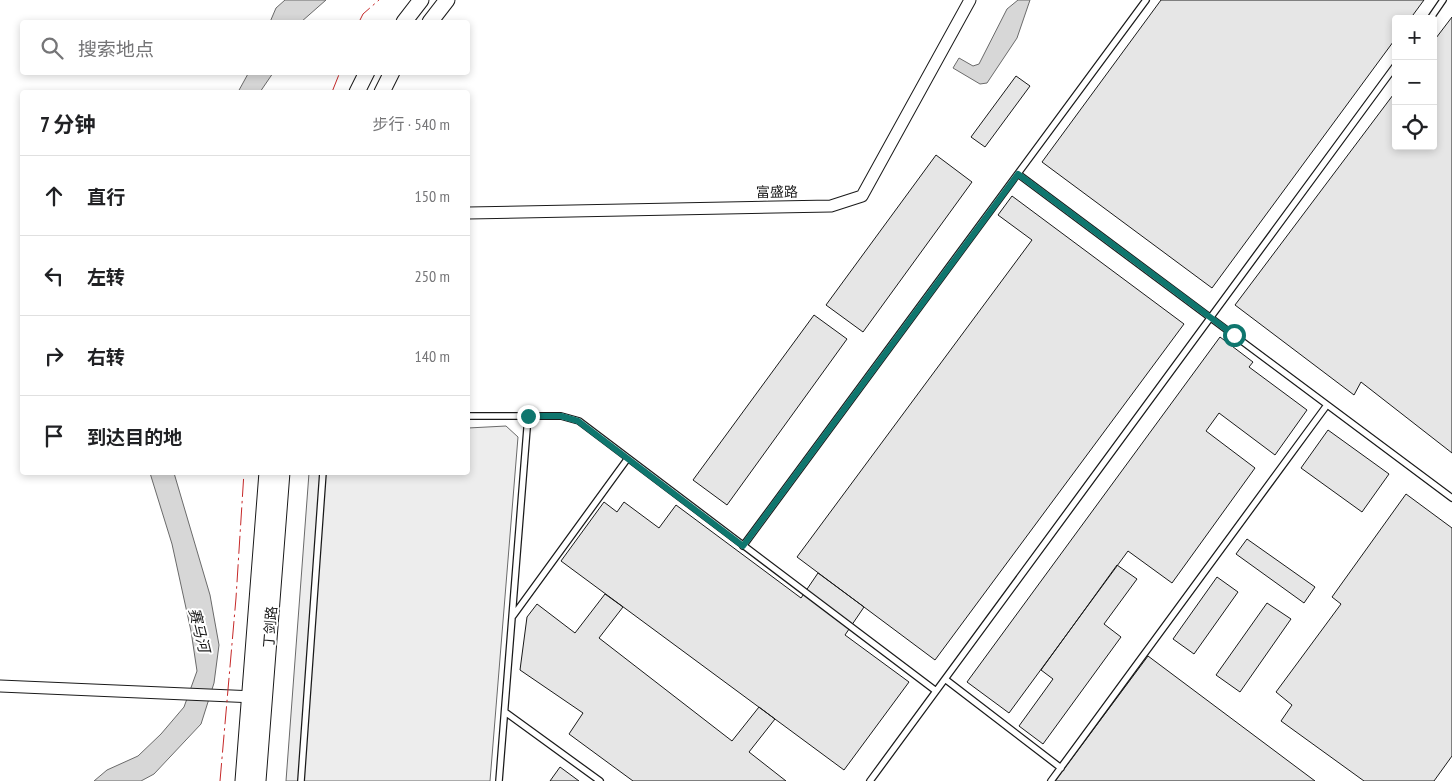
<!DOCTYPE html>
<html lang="zh">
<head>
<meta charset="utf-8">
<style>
  :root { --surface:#fff; --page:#f6f6f6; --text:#202124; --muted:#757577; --line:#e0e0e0 }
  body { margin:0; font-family:"PT Sans Narrow","Noto Sans SC",sans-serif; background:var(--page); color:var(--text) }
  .controls { position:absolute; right:15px; top:15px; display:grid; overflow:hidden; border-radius:5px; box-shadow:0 2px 8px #0003 }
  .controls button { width:45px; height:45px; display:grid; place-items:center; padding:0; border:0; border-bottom:1px solid var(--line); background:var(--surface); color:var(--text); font:25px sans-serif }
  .stop { position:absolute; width:15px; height:15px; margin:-11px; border:4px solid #0f766e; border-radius:50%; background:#fff }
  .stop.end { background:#0f766e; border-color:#fff; box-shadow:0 1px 5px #0008 }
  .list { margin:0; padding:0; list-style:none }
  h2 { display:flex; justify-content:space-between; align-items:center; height:65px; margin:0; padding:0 20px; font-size:21px }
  h2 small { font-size:16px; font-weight:400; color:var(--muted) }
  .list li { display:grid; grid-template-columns:32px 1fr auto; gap:15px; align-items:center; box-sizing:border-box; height:80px; padding:0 20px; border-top:1px solid var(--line) }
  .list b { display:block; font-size:19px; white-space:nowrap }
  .list em { font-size:16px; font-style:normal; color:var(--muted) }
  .icon { flex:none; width:28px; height:28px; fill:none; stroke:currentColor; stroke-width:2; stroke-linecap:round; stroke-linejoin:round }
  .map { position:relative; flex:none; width:1452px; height:781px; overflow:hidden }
  .search { position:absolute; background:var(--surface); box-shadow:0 2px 8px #0003; left:20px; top:20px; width:450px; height:55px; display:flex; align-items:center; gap:12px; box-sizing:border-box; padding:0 18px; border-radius:5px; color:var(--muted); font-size:19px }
  .panel { position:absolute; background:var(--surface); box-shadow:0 2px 8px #0003; left:20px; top:90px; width:450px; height:385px; border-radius:5px }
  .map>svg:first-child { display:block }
  .built { fill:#ededed; stroke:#6a6a6a }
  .water { fill:#d7d7d7; stroke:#6a6a6a }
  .building { fill:#e6e6e6; stroke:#1a1a1a }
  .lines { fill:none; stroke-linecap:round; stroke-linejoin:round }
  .lane-casing { stroke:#1a1a1a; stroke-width:8 }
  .street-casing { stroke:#1a1a1a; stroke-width:13 }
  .secondary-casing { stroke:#1a1a1a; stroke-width:17 }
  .lane { stroke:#fff; stroke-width:5.5 }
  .street { stroke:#fff; stroke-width:11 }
  .secondary { stroke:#fff; stroke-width:15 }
  .power { stroke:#c62828; stroke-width:1; stroke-dasharray:18 4 2.5 4; stroke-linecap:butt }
  .route { stroke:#0f766e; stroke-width:6 }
  .labels { text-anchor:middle; stroke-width:4; stroke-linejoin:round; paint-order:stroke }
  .street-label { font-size:14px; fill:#1a1a1a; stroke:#fff }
  .water-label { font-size:15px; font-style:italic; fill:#1a1a1a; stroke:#fff }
</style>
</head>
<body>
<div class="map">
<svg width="1452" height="781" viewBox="0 0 1452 781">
  <rect width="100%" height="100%" fill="#fff"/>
  <!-- built -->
  <path class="built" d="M506,426l12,11 -28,344h-204l23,-308 159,-1v-44z"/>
  <!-- water -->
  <path class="water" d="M285,0h41l-25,22h-31l6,-14z
    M1018,0h12l-13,38 -30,45 -7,1 -27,-16 6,-10 14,8 6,-2 28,-55z
    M249,72h24v1l-13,19h-22z
    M150,473h24l36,122 9,50 -5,38 -13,41 -47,50 -13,7h-47l13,-11 31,-14 23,-22 23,-27 13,-36 -6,-40 -19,-87z"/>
  <!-- building -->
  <path class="building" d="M1161,0h263l-14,19h-14v19l-184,250 -170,-126z
    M1452,17v436l-91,-71 -7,13 -119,-90 161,-214v55h37v-104z
    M1016,76l14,10 -45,61 -14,-10z
    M936,155l36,27 -109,150 -37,-27z
    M1012,196l172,128 -249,336 -138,-103 235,-317 -34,-25z
    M814,315l33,24 -120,166 -34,-25z
    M1220,337l33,25 -4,5 58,43 -32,45 -56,-42 -13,18 49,37 -83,115 -44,-32 -119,162 -42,-31z
    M1328,430l61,44 -27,38 -61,-44z
    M1406,494l46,34v228l-18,25h-70l-83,-60 11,-16 -16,-13 65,-88 -9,-7z
    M604,502l13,10 7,-10 35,26 17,-23 125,93 17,-25 46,34 -19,28 64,47 -65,88 -283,-209z
    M1247,539l68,48 -11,16 -68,-49z
    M1117,565l20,14 -33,45 17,13 -78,107 -24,-18 34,-47 -12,-9z
    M1217,577l21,15 -44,62 -21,-15z
    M605,594l18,13 -24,31 133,103 27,-34 16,12 -26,33 37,29h-153l-64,-47 14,-21 -63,-43 7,-53 10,-13 38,29z
    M1267,603l24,16 -51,73 -24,-17z
    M1148,656l167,125h-260z
    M560,767l19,14h-29z"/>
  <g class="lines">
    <!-- lane casing -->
    <g class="lane-casing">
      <path id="lane" d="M1430,19l13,-19
        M1018,174l434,324
        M468,416h93l18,5 357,270
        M743,546l403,-546
        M513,616l115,-158
        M945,679l116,89
        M505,712l95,69
        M301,781l22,-309
        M499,781l29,-365
        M870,781l526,-716
        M1051,781l276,-376"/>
    </g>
    <!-- street casing -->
    <g class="street-casing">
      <path id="street" d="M468,213l363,-7 31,-10 108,-196
        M0,686l255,11"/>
    </g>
    <!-- secondary casing -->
    <g class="secondary-casing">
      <path id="secondary" d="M404,22l17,-22
        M430,22l17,-22
        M357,92l10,-20
        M382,92l10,-20
        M243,781l24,-309
        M258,781l24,-309"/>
    </g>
    <!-- lane -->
    <use href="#lane" class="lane"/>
    <!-- street -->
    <use href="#street" class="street"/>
    <!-- secondary -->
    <use href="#secondary" class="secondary"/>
    <!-- power -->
    <path class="power" d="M359,22l4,-8 16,-14
      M332,92l8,-20
      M220,781l16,-183 8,-126"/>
  </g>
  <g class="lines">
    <!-- route -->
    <path class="route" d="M528,416h33l17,5 165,125 275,-372 216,161"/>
  </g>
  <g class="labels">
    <!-- street labels -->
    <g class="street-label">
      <text transform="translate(777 192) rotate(-1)" y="5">富盛路</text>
      <text transform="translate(270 627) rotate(-85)" y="5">丁剑路</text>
    </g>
    <!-- water labels -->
    <g class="water-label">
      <text transform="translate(199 630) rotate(76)" y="5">赛马河</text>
    </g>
  </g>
</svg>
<div class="controls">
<button>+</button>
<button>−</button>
<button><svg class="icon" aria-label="locate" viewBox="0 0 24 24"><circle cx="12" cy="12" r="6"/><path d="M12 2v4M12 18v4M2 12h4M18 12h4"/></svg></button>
</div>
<div class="stop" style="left:1234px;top:335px"></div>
<div class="stop end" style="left:528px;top:416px"></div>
<div class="search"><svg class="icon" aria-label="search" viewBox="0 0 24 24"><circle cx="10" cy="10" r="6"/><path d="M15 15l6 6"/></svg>搜索地点</div>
<section class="panel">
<h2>7 分钟<small>步行 · 540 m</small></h2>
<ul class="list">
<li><svg class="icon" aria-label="ahead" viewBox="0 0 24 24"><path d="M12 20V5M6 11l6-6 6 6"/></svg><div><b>直行</b></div><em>150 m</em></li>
<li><svg class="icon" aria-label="left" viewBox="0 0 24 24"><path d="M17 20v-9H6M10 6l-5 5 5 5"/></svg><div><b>左转</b></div><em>250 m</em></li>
<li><svg class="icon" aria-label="right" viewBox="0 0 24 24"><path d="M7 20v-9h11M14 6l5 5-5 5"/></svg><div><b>右转</b></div><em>140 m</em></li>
<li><svg class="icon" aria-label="arrive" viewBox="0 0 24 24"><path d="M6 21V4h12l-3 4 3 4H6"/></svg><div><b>到达目的地</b></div></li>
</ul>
</section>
</div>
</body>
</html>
